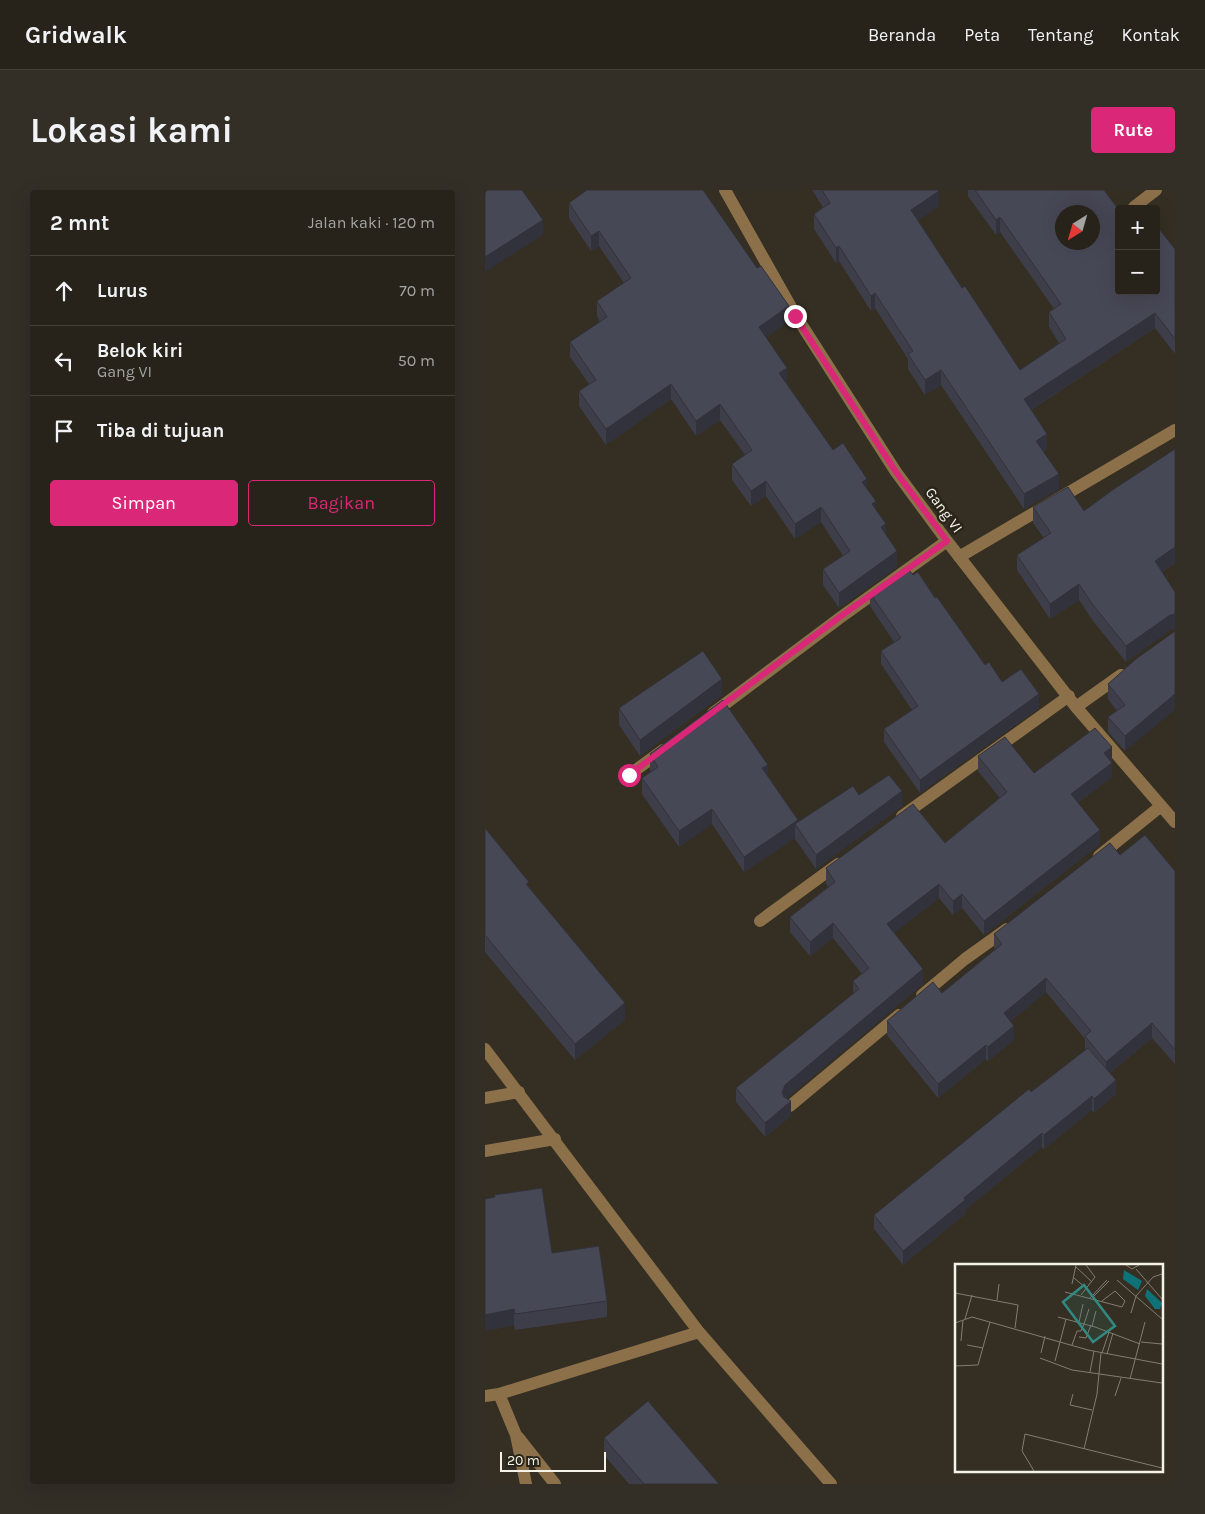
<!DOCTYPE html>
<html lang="id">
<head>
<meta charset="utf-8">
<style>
  :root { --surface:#27231a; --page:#332f27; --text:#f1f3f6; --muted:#a4a4a2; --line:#434039; --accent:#db2777 }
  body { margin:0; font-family:Karla,sans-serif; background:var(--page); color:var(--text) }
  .controls { position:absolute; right:15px; top:15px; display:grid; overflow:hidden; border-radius:5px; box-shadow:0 5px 20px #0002 }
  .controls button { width:45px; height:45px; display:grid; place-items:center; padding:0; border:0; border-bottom:1px solid var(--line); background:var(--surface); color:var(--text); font:25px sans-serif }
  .compass { position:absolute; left:570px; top:15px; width:45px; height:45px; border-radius:50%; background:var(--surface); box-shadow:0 5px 20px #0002; rotate:217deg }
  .scale { position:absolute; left:15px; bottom:12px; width:106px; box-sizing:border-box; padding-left:5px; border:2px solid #f5f2ea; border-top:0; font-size:14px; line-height:18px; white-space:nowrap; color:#f5f2ea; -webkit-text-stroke:4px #2a2519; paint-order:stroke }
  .stop { position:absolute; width:15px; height:15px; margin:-11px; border:4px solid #db2777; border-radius:50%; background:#fff }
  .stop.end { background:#db2777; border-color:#fff; box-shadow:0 1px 5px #0008 }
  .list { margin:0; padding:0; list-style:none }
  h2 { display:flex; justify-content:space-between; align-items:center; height:65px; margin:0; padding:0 20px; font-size:21px }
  h2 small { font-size:16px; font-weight:400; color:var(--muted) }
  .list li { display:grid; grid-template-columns:32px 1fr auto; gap:15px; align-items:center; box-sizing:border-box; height:70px; padding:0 20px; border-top:1px solid var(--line) }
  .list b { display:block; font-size:19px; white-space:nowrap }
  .list p { margin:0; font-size:16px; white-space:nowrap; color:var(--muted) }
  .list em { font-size:16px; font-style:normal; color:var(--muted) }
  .actions { display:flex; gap:10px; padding:15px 20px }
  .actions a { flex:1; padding:11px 0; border:1px solid var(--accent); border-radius:5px; text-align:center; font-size:18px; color:var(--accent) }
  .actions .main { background:var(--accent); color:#fff }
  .icon { flex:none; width:28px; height:28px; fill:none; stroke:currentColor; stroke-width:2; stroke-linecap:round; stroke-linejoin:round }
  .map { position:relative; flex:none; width:690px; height:1294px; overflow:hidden; border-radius:5px }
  header { display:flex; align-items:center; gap:30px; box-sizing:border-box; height:70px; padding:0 25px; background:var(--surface); border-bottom:1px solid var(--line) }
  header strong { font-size:24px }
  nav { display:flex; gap:28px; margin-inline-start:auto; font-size:18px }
  .intro { display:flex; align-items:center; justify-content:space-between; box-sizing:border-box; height:120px; padding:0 30px }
  h1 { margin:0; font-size:35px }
  .button { padding:12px 22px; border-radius:5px; background:var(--accent); color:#fff; font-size:18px; font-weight:700 }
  main { display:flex; gap:30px; padding:0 30px }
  aside { flex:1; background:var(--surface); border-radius:5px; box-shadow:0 5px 20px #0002 }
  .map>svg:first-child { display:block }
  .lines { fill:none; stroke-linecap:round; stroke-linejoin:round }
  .minor { stroke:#8c704a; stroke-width:12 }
  .wall { fill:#3d3e49 }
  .shaded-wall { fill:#32323c }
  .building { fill:#474855; stroke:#32323c; fill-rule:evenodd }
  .route { stroke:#db2777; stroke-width:6 }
  .labels { text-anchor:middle; stroke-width:5; stroke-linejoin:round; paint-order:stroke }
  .street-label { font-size:15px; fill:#f5f2ea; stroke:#2a2519 }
  .inset-road { fill:none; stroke:#817d72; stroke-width:1 }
  .view { fill:#328981; fill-opacity:0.15; stroke:#328981; stroke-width:2.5 }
  .inset-edge { fill:none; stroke:#f5f2ea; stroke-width:2.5 }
</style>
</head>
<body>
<header>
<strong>Gridwalk</strong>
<nav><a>Beranda</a><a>Peta</a><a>Tentang</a><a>Kontak</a></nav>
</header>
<div class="intro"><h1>Lokasi kami</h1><a class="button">Rute</a></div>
<main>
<aside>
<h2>2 mnt<small>Jalan kaki · 120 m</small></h2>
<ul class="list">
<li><svg class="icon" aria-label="ahead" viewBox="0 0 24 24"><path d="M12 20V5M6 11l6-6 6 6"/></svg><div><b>Lurus</b></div><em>70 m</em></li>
<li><svg class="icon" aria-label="left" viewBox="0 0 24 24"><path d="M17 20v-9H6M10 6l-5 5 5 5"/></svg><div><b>Belok kiri</b><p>Gang VI</p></div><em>50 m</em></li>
<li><svg class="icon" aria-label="arrive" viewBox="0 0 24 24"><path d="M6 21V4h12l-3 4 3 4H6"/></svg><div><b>Tiba di tujuan</b></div></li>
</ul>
<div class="actions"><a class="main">Simpan</a><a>Bagikan</a></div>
</aside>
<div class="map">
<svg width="690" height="1294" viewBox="0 0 690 1294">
  <rect width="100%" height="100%" fill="#342f22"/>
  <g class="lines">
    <!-- minor -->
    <path class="minor" d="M240,0l71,126 100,156 51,69 129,166 99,115
      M649,17l22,-17
      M474,367l216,-127
      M591,517l45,-32
      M228,523l128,-96 106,-76
      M144,585l34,-25
      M417,626l167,-120
      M614,666l62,-50
      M275,731l78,-57
      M437,805l43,-36 42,-30
      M0,859l214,283 132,152
      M0,908l34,-6
      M305,916l109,-91
      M0,961l70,-12
      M14,1204l17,41 10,49
      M0,1206l14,-2 200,-62
      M33,1247l37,47"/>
  </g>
  <!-- wall -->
  <path class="wall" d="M327,0h127v16l-21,14 44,68 58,82 39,-27 -10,-16v-15l5,-3 -54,-77 -4,3 -28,-39v-6h136l15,101 56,-42v105l-20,-26 -124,82 16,39 -4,3 16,37 -35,20 -83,-124 -16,10 -17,-26v-10l-33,-51 -4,3 -32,-50 -3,2 -22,-34v-15l9,-7z
    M84,13l220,118 -23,16 21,46v1l46,66 34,39 19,46 11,32 -58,41 -16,-23v-16l20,-13 -22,-34 -26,17 -29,-43 -15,10 -19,-26v-16l13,-9 -25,-35 -24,16 -25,-37 -65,46 -27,-39v-15l10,-7 -19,-27v-15l30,-20 -3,-6v-15l27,-18 -25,-37 -8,5 -22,-33z
    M548,317l51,4 91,52 -13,9 13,20v37l-5,1 -44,32 -33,-41 -14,-21 -29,19 -33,-49v-15l27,-17 -11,-15z
    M428,385l22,23 50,67 17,17 37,26 -119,85 -36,-51v-13l28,-19 -31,-46v-13l13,-9 -24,-36v-13z
    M690,441l-50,120 -17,-19v-15l9,-6 -9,-12v-15z
    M237,505l-82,61 -21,-31v-17z
    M165,564l118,22 30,46 61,-27 43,11 -86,63 -21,-30v-1l-51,34 -32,-48 -33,23 -37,-53v-16l9,-6 -1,-2z
    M493,566l56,17 78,-12 -1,1 1,15 -34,26 22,41 -116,91 -22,-27 -9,7 -14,-17 -45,35 29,51 -137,114 5,18 -26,21 -29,-35v-14l117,-94v-13l9,-7 -29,-36 -23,18 -20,-24v-15l38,-30 -2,-4v-15l119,-25 55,-45 -22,-27z
    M0,638l44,59 96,133 -50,40 -90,-108z
    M635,665l55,16v193l-23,-26 -42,35 6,21 -22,19 -2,-3 -48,39 -2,-2 -77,63v4l-62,51 -29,-36v-14l211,-165v-11l-39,-47 -35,29 3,19 -26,21 -2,-2 -48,39 -51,-63v-14l55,-28 53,-43 -1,-2v-14z
    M0,1009l67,54 55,48v16l-92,13 -1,-5 -29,6z
    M119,1248l115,46h-90l-25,-29z"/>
  <!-- shaded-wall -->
  <path class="shaded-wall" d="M454,1v15l-28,19v-15z
    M515,27v15l-4,3v-15z
    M58,30v15l-58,37v-15z
    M114,41v15l-8,5v-15z
    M354,56v15l-3,2v-15z
    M390,103v15l-4,3v-15z
    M304,116v15l-30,21v-15z
    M670,123v15l-131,86v-15z
    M302,178v15l-8,6v-16z
    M456,180v15l-16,10v-15z
    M186,194v15l-65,46v-16z
    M235,214v16l-24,16v-15z
    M562,244v15l-11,7v-15z
    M574,284v15l-35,20v-15z
    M382,289v15l-5,-12z
    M281,291v15l-15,10v-15z
    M391,311v16l-4,-13z
    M336,317v15l-26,17v-15z
    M401,334v15l-5,-12z
    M690,357v16l-20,13v-15z
    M412,361v16l-58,41v-15z
    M594,394v16l-29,19v-15z
    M690,423v16l-5,1 -44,32v-16l44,-31z
    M237,489v16l-82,61v-16z
    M554,504v14l-119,85v-13z
    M690,504v16l-50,41v-15z
    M627,557v14l-8,7v-15z
    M627,573v14l-41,31v-14z
    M283,575v15l-6,-12z
    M417,601v15l-86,63v-14z
    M227,619v15l-33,23v-16z
    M313,630v9l-3,-5v14l-51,34v-15z
    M615,640v14l-116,91v-14z
    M454,694v14l-52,41v-15z
    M477,704v14l-9,7v-14z
    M348,733v15l-23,18v-14z
    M438,779v15l-138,116 -3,-7 3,-8z
    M561,788v14l-42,35v-14z
    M140,813v17l-50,40v-16z
    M667,833v15l-46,38v-14z
    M529,836v14l-26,21v-14z
    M501,855v14l-48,39v-14z
    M631,890v14l-22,19v-14z
    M607,906v14l-48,39v-14z
    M306,911v15l-26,21v-14z
    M557,943v14l-77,63v4l-62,51v-14l61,-53z
    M29,1119v16l-29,6v-16z"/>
  <!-- building -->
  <path class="building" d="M0,0h37l21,30 -58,37z
    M102,0h116l54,78 4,-2 28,40 -30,21 28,41 -8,5 54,77 10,-7 24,36 -5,3 14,19 -4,3 14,20 -5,3 16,24 -58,42 -16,-24 27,-18 -29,-44 -26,17 -29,-43 -15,10 -19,-27 20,-14 -32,-46 -24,17 -25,-37 -65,45 -27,-38 17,-11 -26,-38 37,-25 -10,-16 34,-23 -32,-47 -8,5 -22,-33z
    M337,0h117v1l-28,19 51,78 3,-2 55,84 46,-31 -17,-27 12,-8 -61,-87 -4,3 -21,-30h129l15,20v81h37v-66l19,24v90l-20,-26 -131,86 23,35 -11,7 23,33 -35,20 -83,-124 -16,10 -17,-26 5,-3 -38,-58 -4,3 -32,-50 -3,2 -22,-34 16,-11zM578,22h30v30h-30z
    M690,259v98l-20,14 20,31v22l-5,1 -44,31 -33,-41 -14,-21 -29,20 -33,-49 34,-22 -18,-26 35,-20 16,24 30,-22z
    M422,377l6,8 5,-3 17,26 2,-1 48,68 4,-3 13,20 19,-13 18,25 -119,86 -36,-51 34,-23 -37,-55 20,-13 -31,-45z
    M690,441v63l-50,42 -17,-19 17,-12 -17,-21 28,-25z
    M218,461l19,28 -82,61 -21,-32z
    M238,510l45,65 -6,3 36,52 -54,37 -32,-48 -33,22 -37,-53 16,-11 -8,-13z
    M610,538l17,19 -8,6 8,10 -41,31 29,36 -116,91 -22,-27 -9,7 -14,-17 -52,40 36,45 -138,116 -3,8 2,4 7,4 -26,22 -29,-35 123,-99 -6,-8 16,-13 -36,-45 -23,19 -20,-25 45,-35 -9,-14 87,-64 32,39 62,-51 -29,-36 27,-19 29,36z
    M404,585l13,16 -86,64 -21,-31 58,-38 6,9z
    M0,638l44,54 -3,2 99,119 -50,41 -90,-109z
    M660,645l30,36v179l-23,-27 -46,39 -21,-26 6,-5 -45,-53 -42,35 10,13 -26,21 -2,-2 -48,39 -51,-63 46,-39 9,11 60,-49 -8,-10 116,-91 10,12z
    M603,858l28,32 -22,19 -2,-3 -48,39 -2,-2 -78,65 1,2 -62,51 -29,-36 155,-126 2,3z
    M57,998l10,65 47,-7 8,55 -92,13 -1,-5 -29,6v-116l10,-2 -1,-2z
    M163,1211l71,83h-75l-40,-46z"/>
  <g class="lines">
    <!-- route -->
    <path class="route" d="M144,585l212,-159 106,-75 -51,-69 -101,-156"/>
  </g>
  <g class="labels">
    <!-- street labels -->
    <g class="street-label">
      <text transform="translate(459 320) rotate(54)" y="5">Gang VI</text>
    </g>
  </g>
  <!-- overview -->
  <g transform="translate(470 1074)">
    <rect width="208" height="208" fill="#342f22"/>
    <path d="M169,6l18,11 -4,9 -15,-11zM192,25l15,14 -2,6h-5l-10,-13z" fill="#0f7279"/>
    <path class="inset-road" d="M171,1l6,4 7,-4M121,3l16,15M181,5l26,30M119,14l12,10M162,16l45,39M117,20l4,-19M110,28l57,15 3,-6 -10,-10 -13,10M0,29l63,12 -3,23M126,31l14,-18 -9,-12M135,34l17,-18M137,34l17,-17M42,36l2,-16M176,49l5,-17 17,-19 9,-3M103,53l37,10 45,17M10,55l7,-24M124,58l4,-18M0,59l17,-6 116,33 74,14M129,60l5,-15M137,62l4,-15M124,73l7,1 5,-13M6,77l2,-21M186,78l21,2M12,81l16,3M117,81l5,-14h4l3,-7M86,89l4,-17M147,89l7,-21M152,90l6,-21M85,94l32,12 90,13M100,97l11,-42M0,102l23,-1 12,-43M135,108l4,-21M175,115l15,-57M118,130l-3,11 22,5M160,132l6,-18M129,185l13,-55 4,-41M79,207l-12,-20 3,-17 137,34"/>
    <path class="view" d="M129,21l31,41 -22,16 -30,-40z"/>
    <rect width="208" height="208" class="inset-edge"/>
  </g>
</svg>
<div class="controls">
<button>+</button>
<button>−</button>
</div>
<svg class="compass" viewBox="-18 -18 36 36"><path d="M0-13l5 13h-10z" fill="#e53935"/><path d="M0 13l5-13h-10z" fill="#a4a4a2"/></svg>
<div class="scale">20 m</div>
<div class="stop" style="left:144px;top:585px"></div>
<div class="stop end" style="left:310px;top:126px"></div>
</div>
</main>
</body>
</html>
